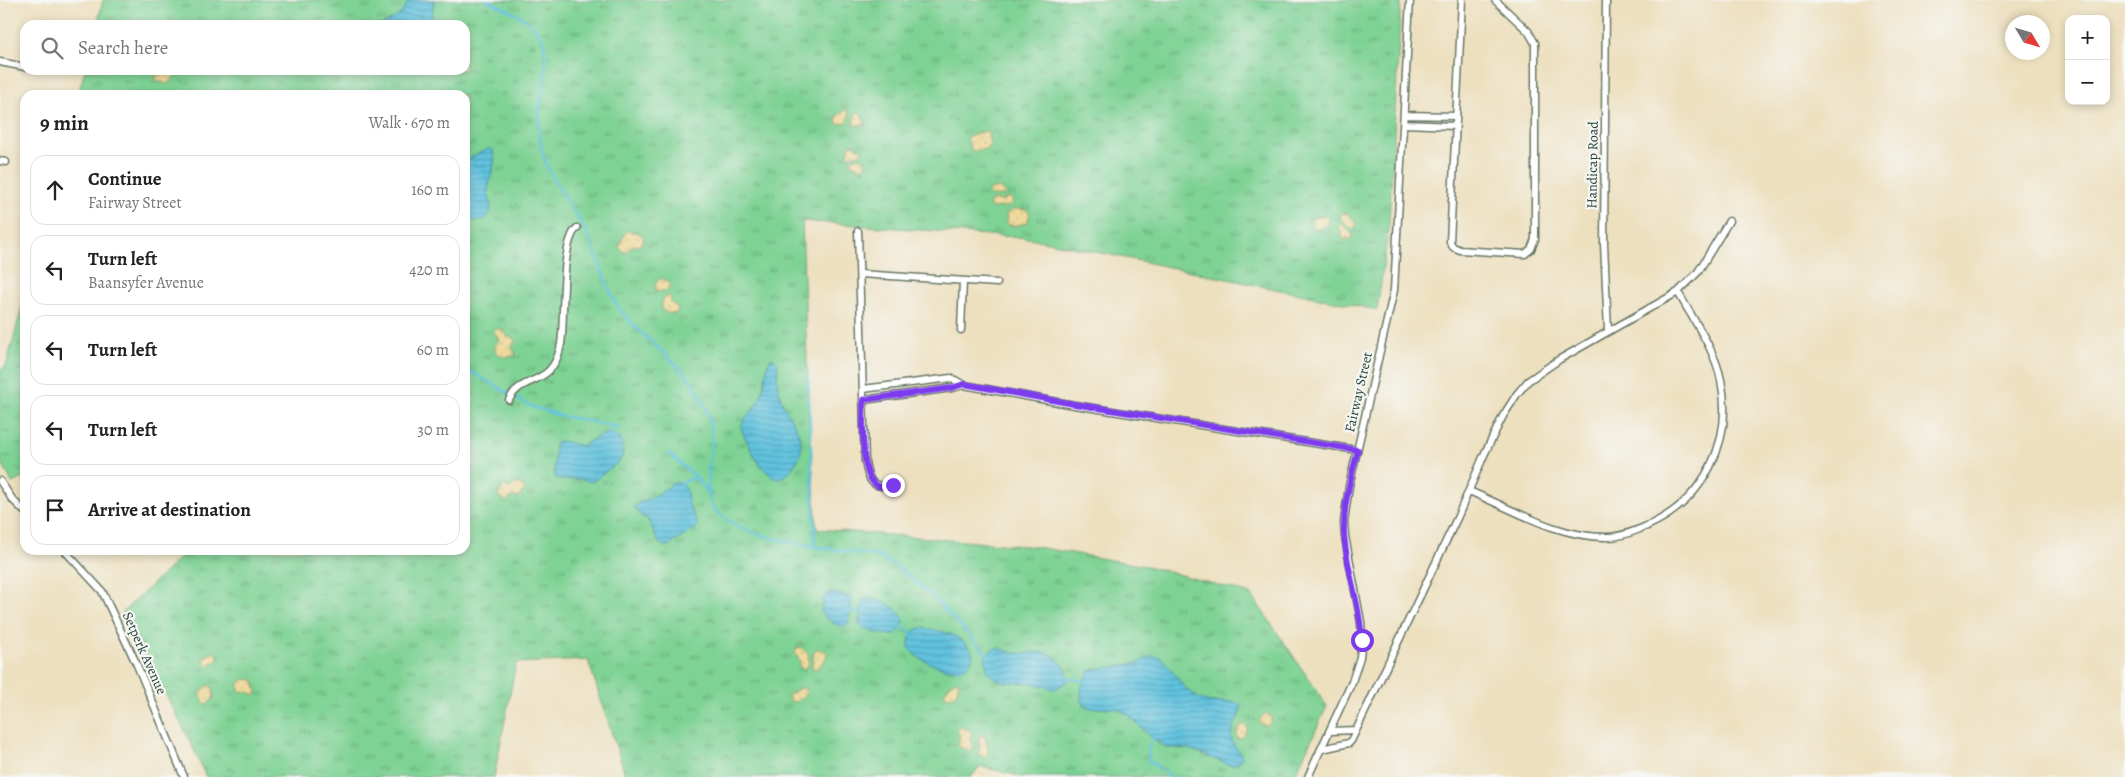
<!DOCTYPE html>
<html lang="en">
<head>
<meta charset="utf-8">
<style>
  :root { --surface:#fff; --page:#f2f2f2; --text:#222; --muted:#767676; --line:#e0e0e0 }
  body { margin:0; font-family:Alegreya,serif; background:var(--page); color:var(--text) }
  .controls { position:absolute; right:15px; top:15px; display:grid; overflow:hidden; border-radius:10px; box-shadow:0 2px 8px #0003 }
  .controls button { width:45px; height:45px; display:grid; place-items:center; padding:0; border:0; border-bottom:1px solid var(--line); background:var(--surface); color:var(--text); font:25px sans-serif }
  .compass { position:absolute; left:2005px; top:15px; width:45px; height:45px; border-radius:50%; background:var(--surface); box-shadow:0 2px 8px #0003; rotate:128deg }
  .stop { position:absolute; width:15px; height:15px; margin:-11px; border:4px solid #7c3aed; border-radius:50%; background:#fff }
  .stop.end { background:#7c3aed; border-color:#fff; box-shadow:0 1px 5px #0008 }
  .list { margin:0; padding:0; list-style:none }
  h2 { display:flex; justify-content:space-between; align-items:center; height:65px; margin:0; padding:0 20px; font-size:21px }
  h2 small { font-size:16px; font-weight:400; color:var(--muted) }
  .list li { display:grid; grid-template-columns:32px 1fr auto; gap:15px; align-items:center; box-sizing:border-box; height:70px; margin:0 10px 10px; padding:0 10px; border:1px solid var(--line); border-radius:15px }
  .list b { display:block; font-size:19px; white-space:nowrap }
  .list p { margin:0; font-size:16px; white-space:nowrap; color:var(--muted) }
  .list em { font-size:16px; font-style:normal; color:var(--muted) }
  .icon { flex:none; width:28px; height:28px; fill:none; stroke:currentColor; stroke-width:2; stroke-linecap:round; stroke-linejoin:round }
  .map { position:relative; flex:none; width:2125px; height:777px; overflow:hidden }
  .search { position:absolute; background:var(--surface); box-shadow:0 2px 8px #0003; left:20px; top:20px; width:450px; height:55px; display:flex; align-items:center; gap:12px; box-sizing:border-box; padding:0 18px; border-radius:15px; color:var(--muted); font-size:19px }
  .panel { position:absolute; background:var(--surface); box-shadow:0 2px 8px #0003; left:20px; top:90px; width:450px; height:465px; border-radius:15px }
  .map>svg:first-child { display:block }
  .grass { fill:url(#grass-tufts); stroke:#4e8864 }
  .sand { fill:url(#sand-dots); stroke:#868c69 }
  .water { fill:url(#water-rules); stroke:#40808a }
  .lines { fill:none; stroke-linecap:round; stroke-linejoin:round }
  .stream { stroke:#61c2df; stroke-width:2.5 }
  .minor-casing { stroke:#677665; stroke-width:9 }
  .minor { stroke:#fff; stroke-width:6 }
  .route { stroke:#7c3aed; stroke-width:6 }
  .labels { text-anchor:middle; stroke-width:4.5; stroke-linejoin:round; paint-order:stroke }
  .street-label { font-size:14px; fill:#1f3d34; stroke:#f6f6f2 }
</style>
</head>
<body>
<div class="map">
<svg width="2125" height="777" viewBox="0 0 2125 777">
  <defs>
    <pattern id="grass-tufts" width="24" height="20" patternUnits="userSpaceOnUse" patternTransform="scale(1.25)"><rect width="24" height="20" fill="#7ed294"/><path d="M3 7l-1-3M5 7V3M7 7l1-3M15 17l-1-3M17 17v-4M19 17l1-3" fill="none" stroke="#67ac7a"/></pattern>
    <pattern id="sand-dots" width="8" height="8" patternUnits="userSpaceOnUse" patternTransform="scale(1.25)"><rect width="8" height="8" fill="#eeda9e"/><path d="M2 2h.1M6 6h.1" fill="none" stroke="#ccbc89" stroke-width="1.8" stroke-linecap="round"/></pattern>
    <pattern id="water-rules" width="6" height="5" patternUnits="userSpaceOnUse" patternTransform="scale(1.25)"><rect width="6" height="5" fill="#61c2df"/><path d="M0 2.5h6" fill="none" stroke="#4f9fb6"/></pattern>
  </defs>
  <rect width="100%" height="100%" fill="#f6f6f2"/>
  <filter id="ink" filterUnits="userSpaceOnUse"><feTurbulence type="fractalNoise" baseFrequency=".02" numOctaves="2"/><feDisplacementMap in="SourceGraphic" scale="10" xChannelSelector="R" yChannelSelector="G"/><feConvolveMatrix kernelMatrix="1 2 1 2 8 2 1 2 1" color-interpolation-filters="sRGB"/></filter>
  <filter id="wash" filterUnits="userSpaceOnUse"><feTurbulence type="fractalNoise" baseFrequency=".0096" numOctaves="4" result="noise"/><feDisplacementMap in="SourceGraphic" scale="20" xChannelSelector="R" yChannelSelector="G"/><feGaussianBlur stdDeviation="1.12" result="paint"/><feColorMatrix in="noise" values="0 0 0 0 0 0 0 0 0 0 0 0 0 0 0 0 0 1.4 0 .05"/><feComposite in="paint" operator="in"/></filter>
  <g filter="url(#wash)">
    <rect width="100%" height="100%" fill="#ede0bf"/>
    <!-- grass -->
    <path class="grass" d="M103,0h1298l-12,225 -12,85 -348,-72 -227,-17 7,196 8,112 220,18 114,20 100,27 76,112 -33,71h-272l-42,-11 -9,11h-345l-38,-117 -72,3 -22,114h-288l-18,-40 -65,-125 65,-62h277v-455h-387l7,-25h380v-45h-368z
      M25,296v181l-13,6 -12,-24v-88l6,-5z"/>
    <!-- sand -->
    <path class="sand" d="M170,70l4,1 1,5 -8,8 -12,-4 1,-5 10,-2z
      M845,110l3,1 2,7 -4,5 -7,1 -2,-1 -1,-6z
      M856,112l5,1 5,12h-13z
      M983,131l5,1 2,13 -4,4 -14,2 -5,-13z
      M853,144l9,6 -2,4 -11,2 -1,-2 2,-9z
      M862,157l4,6 -4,5 -13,-5 4,-4z
      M999,188l6,5 -1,3h-14l-2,-4 1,-2z
      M1009,197l4,4 -3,5 -16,2 -5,-2 3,-6 10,1z
      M1014,209l13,1 3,5 -3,8 -14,3 -6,-2 -1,-10z
      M1347,213l10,11 -4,5 -3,-1 -10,-11 1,-3z
      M1326,216l3,5 -2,4 -9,4 -5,-1 -2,-7 3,-3z
      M1342,224l11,11 -2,4h-8l-4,-12z
      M628,231l11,2 5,5 -3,7 -9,1 -5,6h-3l-5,-5 6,-14z
      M661,278l9,6v3l-2,3 -12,2 -1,-8z
      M668,295l3,3v5l7,5 -2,6 -9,-1 -6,-4 1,-8z
      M498,328l4,2 5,6 8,3v4l-4,4 4,5v4l-12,1 -8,-6v-5l4,-6 -5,-8z
      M515,484h4l6,5 -7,9 -6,-2 -5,6 -9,-6 5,-11 7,4z
      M797,647l5,1 7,7 -1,11 -5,3 -4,-3 1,-5 -5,-7z
      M816,649l8,1 3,3 -1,5 -9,11 -4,-1 -1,-2 2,-14z
      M214,652l4,3v5l-12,7 -2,-10z
      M244,679l10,1 3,14 -4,1 -4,-3 -10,-1v-8z
      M954,680l5,2 -3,13 -9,2 -3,-5z
      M208,685l4,2 2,7 -1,5 -7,6 -6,-11z
      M800,688h4l3,5 -11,9 -6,-1 -2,-5z
      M1265,713l6,3v5l-4,4h-5l-3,-4z
      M1242,724l5,3 1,3 -6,8 -4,1 -2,-4z
      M960,727l11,4v9l3,7 -4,4 -12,-5 2,-9 -3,-6z
      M981,735l4,2 3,14 -2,7 -8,-4 2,-8 -2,-5z"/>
    <!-- water -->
    <path class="water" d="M409,0h25l-3,25h-49l19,-11z
      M488,149h4c7,14 -4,29 -4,44 1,8 6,15 0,23 -5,7 -16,4 -23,4v-56l6,-7z
      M773,358l5,5c-1,14 -1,25 4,38 8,21 30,40 13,63 -3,4 -6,9 -10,12 -17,13 -41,-37 -44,-49 4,-12 15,-18 19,-29 6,-13 4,-26 10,-39z
      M608,434c8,1 13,3 14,11 4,15 -7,20 -17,27 -5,3 -8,7 -13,10l-11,-3 -21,1 -5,-3c-1,-5 -1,-30 1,-34l6,-2 20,5 17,-10z
      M675,482l6,1 5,6 3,16 8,17v5l-27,18 -6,1 -6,-4 -10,-23 -7,-3 -6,-8 3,-5 15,-6z
      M833,593l18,4v14l-3,14c-11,3 -21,-5 -27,-13l2,-13 4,-5z
      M870,599c15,1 25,8 34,20l-2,8 -7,8c-9,0 -30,-3 -36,-11l4,-24z
      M921,628c21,2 40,6 52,25 -1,5 -2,10 -6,14 -12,8 -51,-6 -57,-18 -3,-6 0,-12 3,-18z
      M999,648c6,2 12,5 19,5 20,2 28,-7 44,11 5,6 6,10 5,18l-12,7c-8,-1 -15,-5 -23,-6 -22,-2 -46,5 -47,-26l7,-8z
      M1151,656l9,1c15,14 24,38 46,44 11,3 24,-2 35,4 0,12 -12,24 -9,36 2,7 9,9 10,17l-4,5 -8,2 -41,-16 -22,-1 -16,-11 -22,-22 -13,-7h-25l-8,-4c-5,-12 0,-25 8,-34l47,-7z"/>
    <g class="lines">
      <!-- stream -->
      <path class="stream" d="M486,0c16,7 34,14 47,26 23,22 8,62 6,89 -1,17 1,34 7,49 11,25 29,46 41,70 14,27 19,60 39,83 25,29 62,49 77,85 5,11 8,22 9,34 1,19 -10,55 2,72 24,34 124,41 164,48 36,16 81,69 109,98
        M465,368l65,38 32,10 57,11
        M808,376l7,169
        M608,434l9,-7
        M668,453l28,24 13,17
        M681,483l15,-6
        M851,611l9,1
        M902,627l10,7
        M1068,678l16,3
        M1152,738l-4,13 1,10 23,16"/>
    </g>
  </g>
  <g filter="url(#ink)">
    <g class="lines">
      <!-- minor casing -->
      <g class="minor-casing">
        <path id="minor" d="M1462,0l-12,242 3,5 7,3 65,4 6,-5 4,-10v-196l-7,-12 -33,-31
          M1606,0l-2,244 4,86
          M0,62l25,5
          M1404,115l51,1
          M1404,124l51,2
          M0,161l6,1
          M858,231l7,230c3,20 7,28 28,24
          M860,274l137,9
          M961,330l2,-49
          M863,389l88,-11 13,7 110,20 283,45
          M509,400c13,-27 44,-11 52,-56 4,-24 -1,-102 16,-116
          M863,400l89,-12 12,-3
          M0,481l12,18 13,13
          M1469,491c44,18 89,47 139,46 13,0 27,-6 39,-11 57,-25 87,-85 74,-146 -6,-31 -28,-60 -43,-88
          M64,550l38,41 35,74 47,112
          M1330,731l26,-1
          M1322,749l27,-6 2,-2 107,-225 26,-61 19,-39 14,-22 11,-13 32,-22 118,-67 20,-20 31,-51
          M1308,777l44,-95 8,-25 2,-18 -1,-17 -16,-86 -1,-14 5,-36 45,-196 16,-290"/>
      </g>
      <!-- minor -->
      <use href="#minor" class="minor"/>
    </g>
  </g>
  <g class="lines" filter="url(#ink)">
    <!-- route -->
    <path class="route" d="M893,485c-6,1 -13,4 -18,-1 -16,-12 -11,-65 -12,-84l89,-12 12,-4 110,20 284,46c-7,27 -15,55 -14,83 2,36 16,71 18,107"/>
  </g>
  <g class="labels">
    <!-- street labels -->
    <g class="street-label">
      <text transform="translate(1592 165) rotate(-89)" y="5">Handicap Road</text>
      <text transform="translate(1358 392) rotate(-77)" y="5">Fairway Street</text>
      <text transform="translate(145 653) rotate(66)" y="5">Setperk Avenue</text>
    </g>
  </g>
</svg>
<div class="controls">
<button>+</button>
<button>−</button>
</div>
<svg class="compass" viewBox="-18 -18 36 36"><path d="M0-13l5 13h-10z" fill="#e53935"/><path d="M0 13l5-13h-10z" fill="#767676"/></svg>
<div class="stop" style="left:1362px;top:640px"></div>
<div class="stop end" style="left:893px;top:485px"></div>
<div class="search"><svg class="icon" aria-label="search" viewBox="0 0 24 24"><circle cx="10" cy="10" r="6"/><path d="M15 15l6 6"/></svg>Search here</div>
<section class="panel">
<h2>9 min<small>Walk · 670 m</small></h2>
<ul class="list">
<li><svg class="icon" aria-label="ahead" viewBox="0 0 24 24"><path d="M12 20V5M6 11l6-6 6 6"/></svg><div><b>Continue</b><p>Fairway Street</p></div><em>160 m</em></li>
<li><svg class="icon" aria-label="left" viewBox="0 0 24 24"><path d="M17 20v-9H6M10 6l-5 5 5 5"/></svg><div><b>Turn left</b><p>Baansyfer Avenue</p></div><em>420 m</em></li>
<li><svg class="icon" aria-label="left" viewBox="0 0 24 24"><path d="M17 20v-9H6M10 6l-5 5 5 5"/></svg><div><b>Turn left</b></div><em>60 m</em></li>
<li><svg class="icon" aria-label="left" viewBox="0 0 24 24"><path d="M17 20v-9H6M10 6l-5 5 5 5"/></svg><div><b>Turn left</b></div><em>30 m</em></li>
<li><svg class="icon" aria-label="arrive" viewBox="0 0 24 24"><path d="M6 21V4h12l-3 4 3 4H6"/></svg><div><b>Arrive at destination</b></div></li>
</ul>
</section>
</div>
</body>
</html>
